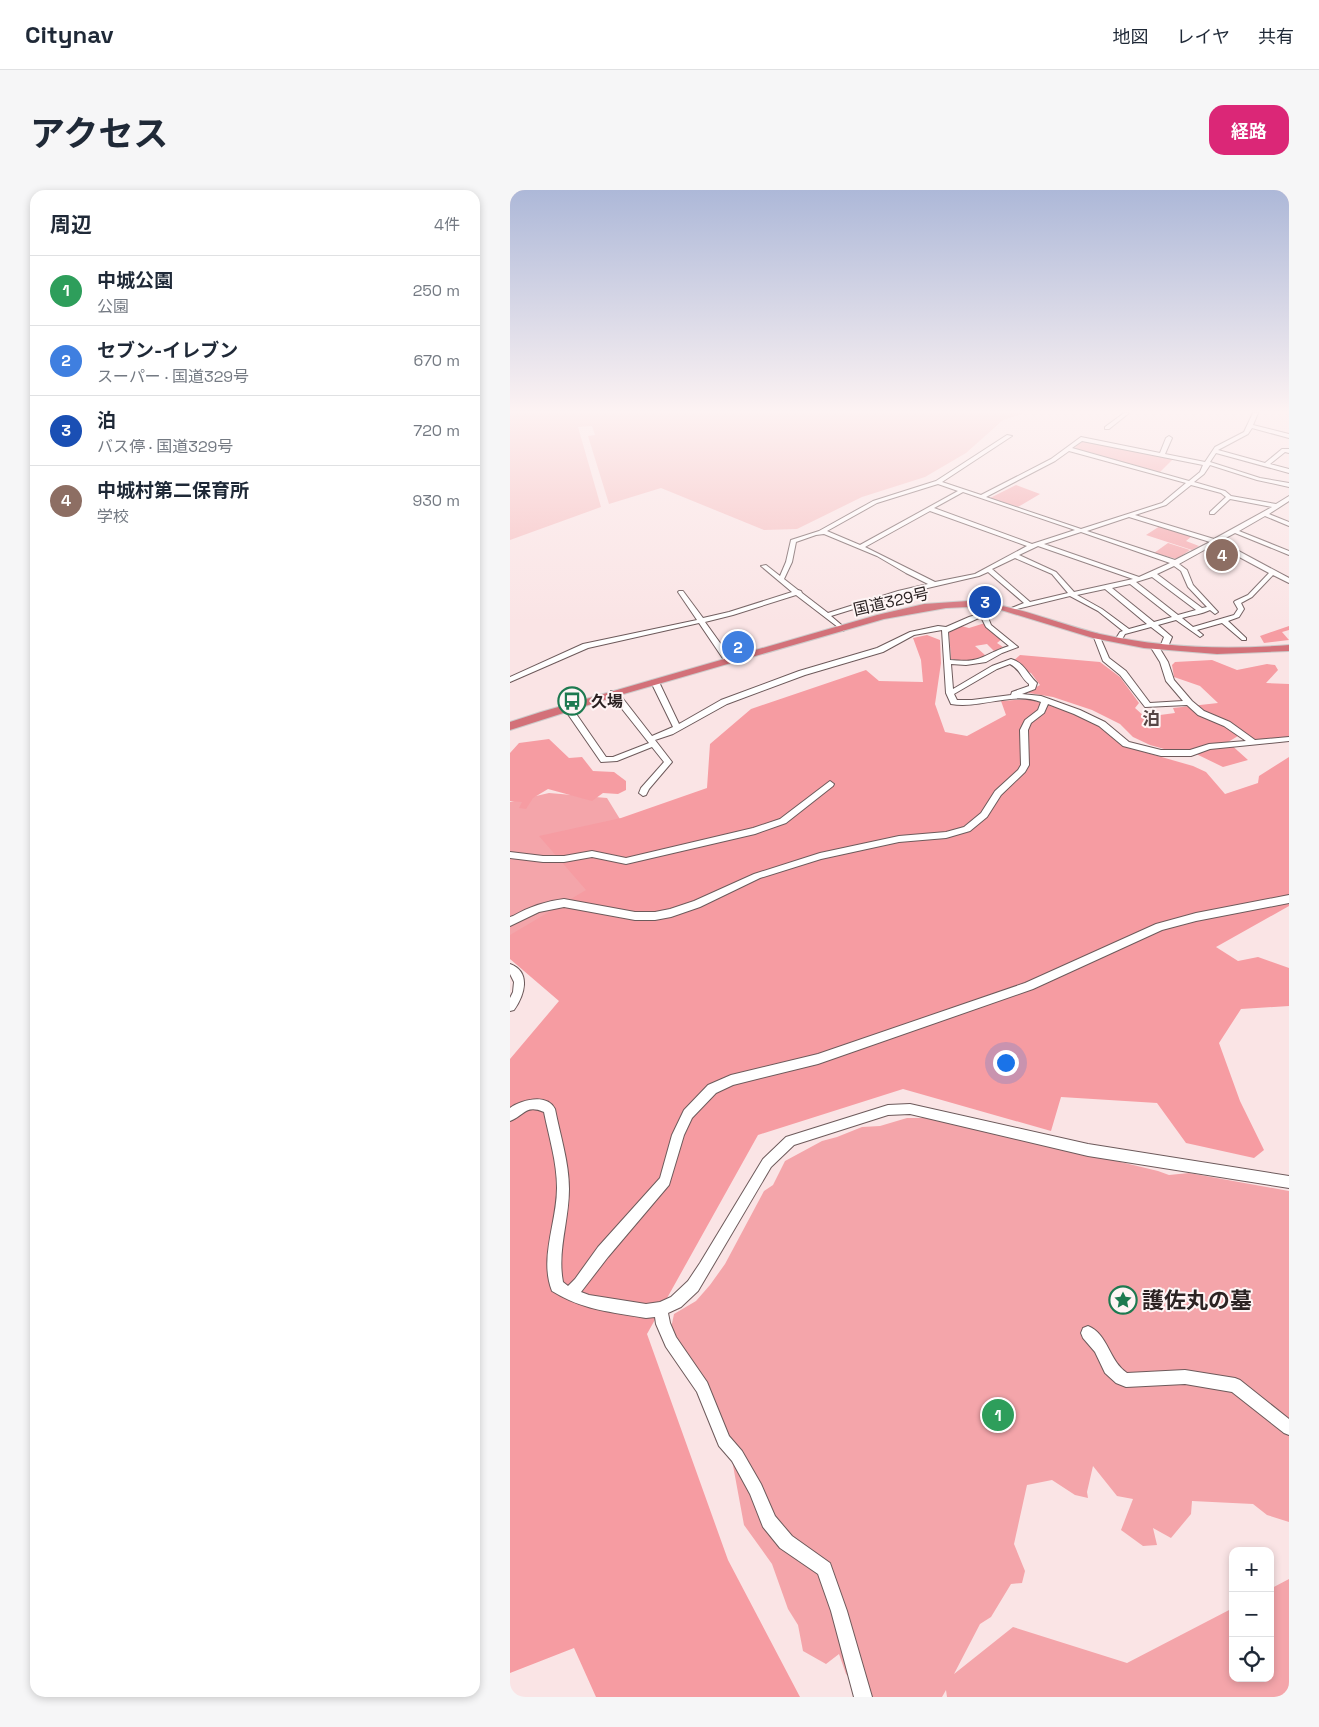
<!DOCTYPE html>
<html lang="ja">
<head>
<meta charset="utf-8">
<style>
  :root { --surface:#fff; --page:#f6f6f7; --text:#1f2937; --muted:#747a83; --line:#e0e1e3; --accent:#db2777 }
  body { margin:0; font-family:"Space Grotesk","Noto Sans JP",sans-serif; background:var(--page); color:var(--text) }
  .controls { position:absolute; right:15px; bottom:15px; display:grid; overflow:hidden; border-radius:10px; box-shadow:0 2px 8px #0003 }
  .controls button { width:45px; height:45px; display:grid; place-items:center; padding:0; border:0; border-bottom:1px solid var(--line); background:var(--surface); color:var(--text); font:25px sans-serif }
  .you { position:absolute; left:495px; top:872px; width:18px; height:18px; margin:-12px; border:4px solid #fff; border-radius:50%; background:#1a73e8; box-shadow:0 0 0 8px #1a73e833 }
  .badge { display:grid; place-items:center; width:32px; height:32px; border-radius:50%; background:var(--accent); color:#fff; font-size:16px; font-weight:700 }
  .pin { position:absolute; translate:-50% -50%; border:2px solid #fff; box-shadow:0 1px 5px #0006 }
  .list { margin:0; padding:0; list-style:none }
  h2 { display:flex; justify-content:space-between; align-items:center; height:65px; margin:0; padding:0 20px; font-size:21px }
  h2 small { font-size:16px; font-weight:400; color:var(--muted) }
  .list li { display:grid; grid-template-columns:32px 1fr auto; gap:15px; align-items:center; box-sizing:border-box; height:70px; padding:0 20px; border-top:1px solid var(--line) }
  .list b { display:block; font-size:19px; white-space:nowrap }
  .list p { margin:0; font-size:16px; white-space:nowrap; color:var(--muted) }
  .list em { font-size:16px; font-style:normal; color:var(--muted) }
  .icon { flex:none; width:28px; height:28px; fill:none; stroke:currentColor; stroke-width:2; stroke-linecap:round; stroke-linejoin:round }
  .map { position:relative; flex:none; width:779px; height:1507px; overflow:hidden; border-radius:15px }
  header { display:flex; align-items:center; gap:30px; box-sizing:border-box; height:70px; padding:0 25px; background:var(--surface); border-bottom:1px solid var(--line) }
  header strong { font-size:24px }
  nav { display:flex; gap:28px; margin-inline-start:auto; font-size:18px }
  .intro { display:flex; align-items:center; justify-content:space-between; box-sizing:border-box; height:120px; padding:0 30px }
  h1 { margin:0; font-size:35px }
  .button { padding:12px 22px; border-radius:15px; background:var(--accent); color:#fff; font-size:18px; font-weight:700 }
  main { display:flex; gap:30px; padding:0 30px }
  aside { flex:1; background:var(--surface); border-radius:15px; box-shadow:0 2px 8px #0003 }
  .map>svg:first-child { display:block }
  .green { fill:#f4a5aa }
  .forest { fill:#f69ca2 }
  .water { fill:#f6bec0 }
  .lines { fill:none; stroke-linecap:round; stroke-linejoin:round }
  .minor-casing { stroke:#6d5a5b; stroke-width:2 }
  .highway-casing { stroke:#cccaca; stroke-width:2 }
  .minor { fill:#fff; fill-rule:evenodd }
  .highway { fill:#d37179; fill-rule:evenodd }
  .labels { text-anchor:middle; stroke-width:4; stroke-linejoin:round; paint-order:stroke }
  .far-street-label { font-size:16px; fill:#2b2323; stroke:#fef5f5 }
  .far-poi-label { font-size:16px; font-weight:bold; fill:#2b2323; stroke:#fef5f5; text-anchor:start }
  .far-quarter-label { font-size:18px; font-weight:bold; fill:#564545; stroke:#fef5f5 }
  .near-poi-label { font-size:22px; font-weight:bold; fill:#2b2323; stroke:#fef5f5; text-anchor:start }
</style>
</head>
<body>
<header>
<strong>Citynav</strong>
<nav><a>地図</a><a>レイヤ</a><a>共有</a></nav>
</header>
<div class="intro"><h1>アクセス</h1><a class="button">経路</a></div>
<main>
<aside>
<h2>周辺<small>4件</small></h2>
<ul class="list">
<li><span class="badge" style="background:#2e9e5b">1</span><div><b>中城公園</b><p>公園</p></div><em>250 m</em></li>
<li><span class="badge" style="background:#3f7fe0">2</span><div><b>セブン-イレブン</b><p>スーパー · 国道329号</p></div><em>670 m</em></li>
<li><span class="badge" style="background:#1a4fb4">3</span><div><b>泊</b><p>バス停 · 国道329号</p></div><em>720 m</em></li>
<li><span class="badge" style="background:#8d6e63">4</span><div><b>中城村第二保育所</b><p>学校</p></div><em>930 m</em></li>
</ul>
</aside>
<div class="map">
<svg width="779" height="1507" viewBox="0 0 779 1507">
  <rect width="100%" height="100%" fill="#fae4e5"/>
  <!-- green -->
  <path class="green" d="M572,250l92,18 -15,15 -85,-24z
    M506,295l24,9 -22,13 -28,-9z
    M650,336l32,10 -6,5 13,5 -7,4 -46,-15z
    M658,353l22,7 -13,9 -23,-6z
    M39,603l58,5 27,44 16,30 -140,70v-140z
    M397,928h32l219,53 11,4 20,-2 100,18v331l-22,-7 -14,-11 -61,-3 -1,13 -20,24 -18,-10 4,17 -14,1 -22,-16 12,-31 -16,-3 -24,-30 -6,26 1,6 -13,-3 -23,-15 -25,5 -13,59 11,27 -3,12 -11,1 -20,33 -11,7 -26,50 59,-47 114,36 106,-55v70h37v-89l19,-10v118h-342l-1,-7 -4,7h-78l-1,-6 -17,-17 -7,-20 -13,10 -23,-13 -5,-26 -10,-16 -16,-45 -28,-39 -12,-65 -16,-19 -19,-51 -27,-57 4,-19 22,-13 14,-16 15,-21 39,-73 9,-6 12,-24 37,-20 15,-4 25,-10 18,-1z"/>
  <!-- forest -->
  <path class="forest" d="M475,433l2,5 15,11 -5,4 6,4 -9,4 -7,-7 -12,2 10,9c-10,7 -23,6 -34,4l-2,-27 8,-7 12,3z
    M779,436v4l-7,2 7,8 -25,3 -4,-7z
    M417,445l13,5 1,23 -6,41 10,28 22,4 39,-21 -5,-14 28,-2 47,15 22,12 25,20 70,20 13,6 19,22 33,-11 1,-7 30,-19v149l-73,41 22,14 20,-4 31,11v38l-48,3 -22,34 21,58 24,49 -10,8 -68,-15 -29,-40 -96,-6 -10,34 -148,-42 -145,46 -111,199 81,226 72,137h-204l-22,-49 -64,25v-614l49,-58 -49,-42v-24l76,-45 -47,-54 82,-18 86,-30 3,-44 41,-35 115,-39 13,11 44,1 -2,-22 -8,-22z
    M510,465l80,7 20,15 19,26 -4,5 10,9 30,-4 -2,-5 45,-5 -18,-17 -26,-9 -2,-12 3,-3 37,-2 25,10 30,-6 8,1 3,5 -12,13 23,1v53l-12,6 -39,-7 -10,6 20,18 -25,7 -33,-16h-19l-21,-6 -17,-8 -13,-13 -28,-14 -39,-13 -24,-4 -2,-1 13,-7 -9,-12 -16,-5 -4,-5z
    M39,549l20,19 13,-1 11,14 21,1 12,9v9l-8,4 -15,-1 -11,8 -44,-12 -15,9 -7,11 -7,-1 3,-6 -12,-1v-48l9,-10z"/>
  <!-- water -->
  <path class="water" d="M0,223h515l-22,7 -37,33 -41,24 -63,20 -65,32 -33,1 -103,-42 -52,16 -21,-68 7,-1 -3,-9 -14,1 23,80 -91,33z"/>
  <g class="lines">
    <!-- minor casing -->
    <g class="minor-casing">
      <path id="minor" d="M614,223h5l-20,16h-4v-2z
        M743,223h5l-5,12 36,9v4l-37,-10 -4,6 -30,16 47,13 17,-14h7v4l-4,-1 -15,12 19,5v4l-73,-20 -6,9 50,16 29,5v4l-32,-7 -47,-15 -6,9 -10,8 31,9 6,5 45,8 13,-8v5l-20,13 20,8v4l-24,-10 -26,15 50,20v4l-54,-22 -15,8 69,37v5l-16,-8 -21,22 -11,6 3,6 -5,8 -11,4 18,17v2h-4l-20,-17 -25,7 6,5 -3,2 -24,-17 -18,5 14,12 -5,12 -7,-2 4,-10 -13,-10 -26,7 -4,7h-4l-2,-1 5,-8 3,-1 -25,-20 -28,-15 -61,15v-2l15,-6 -36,-31 -9,4 -77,18 -71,22 14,12 1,1 -3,2 -47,-36 -63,20 -28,7 28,39 -4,2h-3l-27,-40 -111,25 -78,34v-5l73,-33 114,-24 -19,-28 1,-1h4l20,27 26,-6 63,-20 -31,-26 5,-1 14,11 6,-14 5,-22 28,-9 54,-30 63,-20 71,-46 5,1 -70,46 39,13 70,-36 30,-22 79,16 6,-15 3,-2 3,2 -7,16 40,8 10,-15 29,-15zM572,251l121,24 -3,7 -11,9 -117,-33zM559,261l117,32 -24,20 -81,26 -95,-32 69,-36zM428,294l20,7 -98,54 -33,-14 50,-28zM681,295l30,8 5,4 -16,15v2h4l16,-15 42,8 -58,32 -79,-24 31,-10zM453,302l112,38 -43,14 -98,-36zM420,321l97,35 -52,28 -40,8 -70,-35zM619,327l81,25 -35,18 -88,-29zM571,342l89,31 -31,14 -95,-33zM314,344l53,22 29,17 22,11 -30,7 -70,22 -26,-20 -1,-2 -3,-1 -14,-11 8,-17 4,-20 20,-7zM705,354l54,29 -21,22 -13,6 -1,1 4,7 -4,6 -41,12 -11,-9c10,-3 20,-4 28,-8l5,4 3,-2 -25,-27 -6,-15 -8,-6zM528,356l95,33 -59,13 -18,-20 -37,-17zM505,368l37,16 16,19 -38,9 -38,-33zM664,376l7,5 7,16 19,20 -5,1 -45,-34zM642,387l44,33 -18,5 -42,-33zM620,394l42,33 -18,5 -42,-34zM595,399l42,35 -18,5 -27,-20 -25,-14z
        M491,417l5,1 -19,7 4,10 27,22 -16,6 -16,9 -20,3 -15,-1 2,25 39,-23 19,-7c15,5 15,14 26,24l-2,6 -13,5 19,2 39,14 25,12 24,20 32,8h29l19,-6 37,-3 -22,-15 -26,-11 -11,-10 -42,2 -25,-32 -17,-14 -10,-26 3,-2 3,2 10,23 17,13 24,32 33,-2 -17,-20 -6,-19 -10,-16 4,-2h3l11,18 6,18 18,21 12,10 26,11 25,18 34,-3v4l-79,8 -19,7h-30l-38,-10 -24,-20 -25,-12 -26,-10 -4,9 -13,10 -3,7 1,35 -4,7 -24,23 -14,22 -17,14 -24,7 -47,4 -78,17 -61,19 -60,29 -29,10 -16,3h-20l-71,-13 -25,5 -29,14v-9l3,-1c16,-9 33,-15 51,-17l71,13h20l15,-3 24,-8 60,-27 66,-21 79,-17 47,-4 18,-5 17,-14 14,-22 23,-21 3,-5 -1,-35 5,-10 13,-10 3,-8c-29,-11 -60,7 -90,2l-5,-11 -4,-63 -28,5 -31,17 -78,23 -78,29 -54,30 -18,6 17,22 -23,27 -3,6 -3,1 -4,-3 2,-5 23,-26 -12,-15 -35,14 -16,1 -38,-55 4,-2h3l36,52h7l36,-14 -38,-48v-4h6l35,45 21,-9 -22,-45 1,-2h6l1,2 20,42 42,-24 78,-29 78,-23 33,-16 28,-6 8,1 23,-10zM471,427l5,10 23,19c-10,3 -17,7 -26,11 -10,5 -22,4 -33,3l-2,-28zM500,474c11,6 10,13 19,20v2l-17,6 -1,3 -39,5h-15l-3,-6 43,-25z
        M320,591l4,3 -1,2 -47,37 -31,11 -129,30 -34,-7 -28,5h-21l-33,-4v-6l33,4h21l28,-5 34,7 127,-30 27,-9z
        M779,705v8l-93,18 -34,9 -129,59 -215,75 -85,21 -17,8 -24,25 -8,17 -15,50 -61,72 -27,35 8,3 57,9 14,-2 11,-5 17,-16 12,-18 63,-104 23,-22 102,-32 22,-1 178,40 201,32v12l-201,-32 -178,-42 -22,1 -94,30 -23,22 -73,124 -17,16 -13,6 2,10 6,14 31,45 22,54 13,15 19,33 14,32 17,20 38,27 17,48 25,86h-18l-23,-86 -13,-37 -38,-26 -17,-21 -13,-33 -18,-33 -13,-15 -22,-54 -31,-45 -10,-23 -1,-7 -9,1c-34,-6 -64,-8 -94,-27 -13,-33 5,-69 5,-103 0,-26 -8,-51 -13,-76 -19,-8 -20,4 -34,9v-13c11,-8 37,-15 45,1 5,26 14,53 14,80 0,32 -12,62 -6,93l5,4 7,-7 23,-32 62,-69 12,-43 12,-25 24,-25 23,-10 87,-21 207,-71 131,-59 40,-11z
        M0,774c22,8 14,32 4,46l-4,1v-13l3,-6 1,-10 -4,-8z
        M578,1136c20,8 21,35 39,47l58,-3 50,8 5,2 49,39v16l-5,-2 -52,-41 -47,-8 -59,3 -10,-4 -11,-10 -10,-21 -12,-14 -2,-5 2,-5z"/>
    </g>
    <!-- highway casing -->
    <g class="highway-casing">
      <path id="highway" d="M458,411c47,3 87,22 132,33 62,14 126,16 189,11v6l-72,3 -73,-6 -51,-10 -92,-28 -33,-3 -22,1 -62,11 -264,76 -110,35v-8l31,-10 336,-97 47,-11z"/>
    </g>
    <!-- minor -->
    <use href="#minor" class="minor"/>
    <!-- highway -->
    <use href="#highway" class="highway"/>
  </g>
  <!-- sky -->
  <linearGradient id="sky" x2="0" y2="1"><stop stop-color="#adb8d8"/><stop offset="0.51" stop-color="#fdf3f3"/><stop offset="1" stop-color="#fdf3f3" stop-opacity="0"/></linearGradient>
  <rect width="779" height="434" fill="url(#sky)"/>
  <!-- icons -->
  <defs>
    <g id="bus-ring" transform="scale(1.4375)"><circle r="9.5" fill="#fef5f5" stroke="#1d7a50" stroke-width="1.5"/><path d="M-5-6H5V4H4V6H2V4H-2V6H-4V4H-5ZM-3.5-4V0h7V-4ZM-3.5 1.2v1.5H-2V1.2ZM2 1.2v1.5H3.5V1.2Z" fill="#1d7a50"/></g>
    <g id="sight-ring" transform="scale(1.4375)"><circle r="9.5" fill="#fef5f5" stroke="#1d7a50" stroke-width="1.5"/><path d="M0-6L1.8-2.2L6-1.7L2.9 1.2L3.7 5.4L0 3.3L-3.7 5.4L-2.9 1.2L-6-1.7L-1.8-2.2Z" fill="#1d7a50"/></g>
  </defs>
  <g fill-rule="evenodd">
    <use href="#bus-ring" x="62" y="511"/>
    <use href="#sight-ring" x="613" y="1110"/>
  </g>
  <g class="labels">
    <!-- far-street labels -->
    <g class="far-street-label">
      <text transform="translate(381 411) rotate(-13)" y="6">国道329号</text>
    </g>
    <!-- far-poi labels -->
    <g class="far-poi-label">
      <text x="81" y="517">久場</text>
    </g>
    <!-- far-quarter labels -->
    <g class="far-quarter-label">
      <text x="641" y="535">泊</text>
    </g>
    <!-- near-poi labels -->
    <g class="near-poi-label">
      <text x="632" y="1118">護佐丸の墓</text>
    </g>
  </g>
</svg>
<div class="controls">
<button>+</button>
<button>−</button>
<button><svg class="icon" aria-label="locate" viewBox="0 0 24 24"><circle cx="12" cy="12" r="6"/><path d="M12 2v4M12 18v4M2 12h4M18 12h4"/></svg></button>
</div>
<div class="you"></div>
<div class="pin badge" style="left:488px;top:1225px;background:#2e9e5b">1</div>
<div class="pin badge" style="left:228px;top:457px;background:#3f7fe0">2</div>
<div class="pin badge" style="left:475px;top:412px;background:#1a4fb4">3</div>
<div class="pin badge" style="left:712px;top:365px;background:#8d6e63">4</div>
</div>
</main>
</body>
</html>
